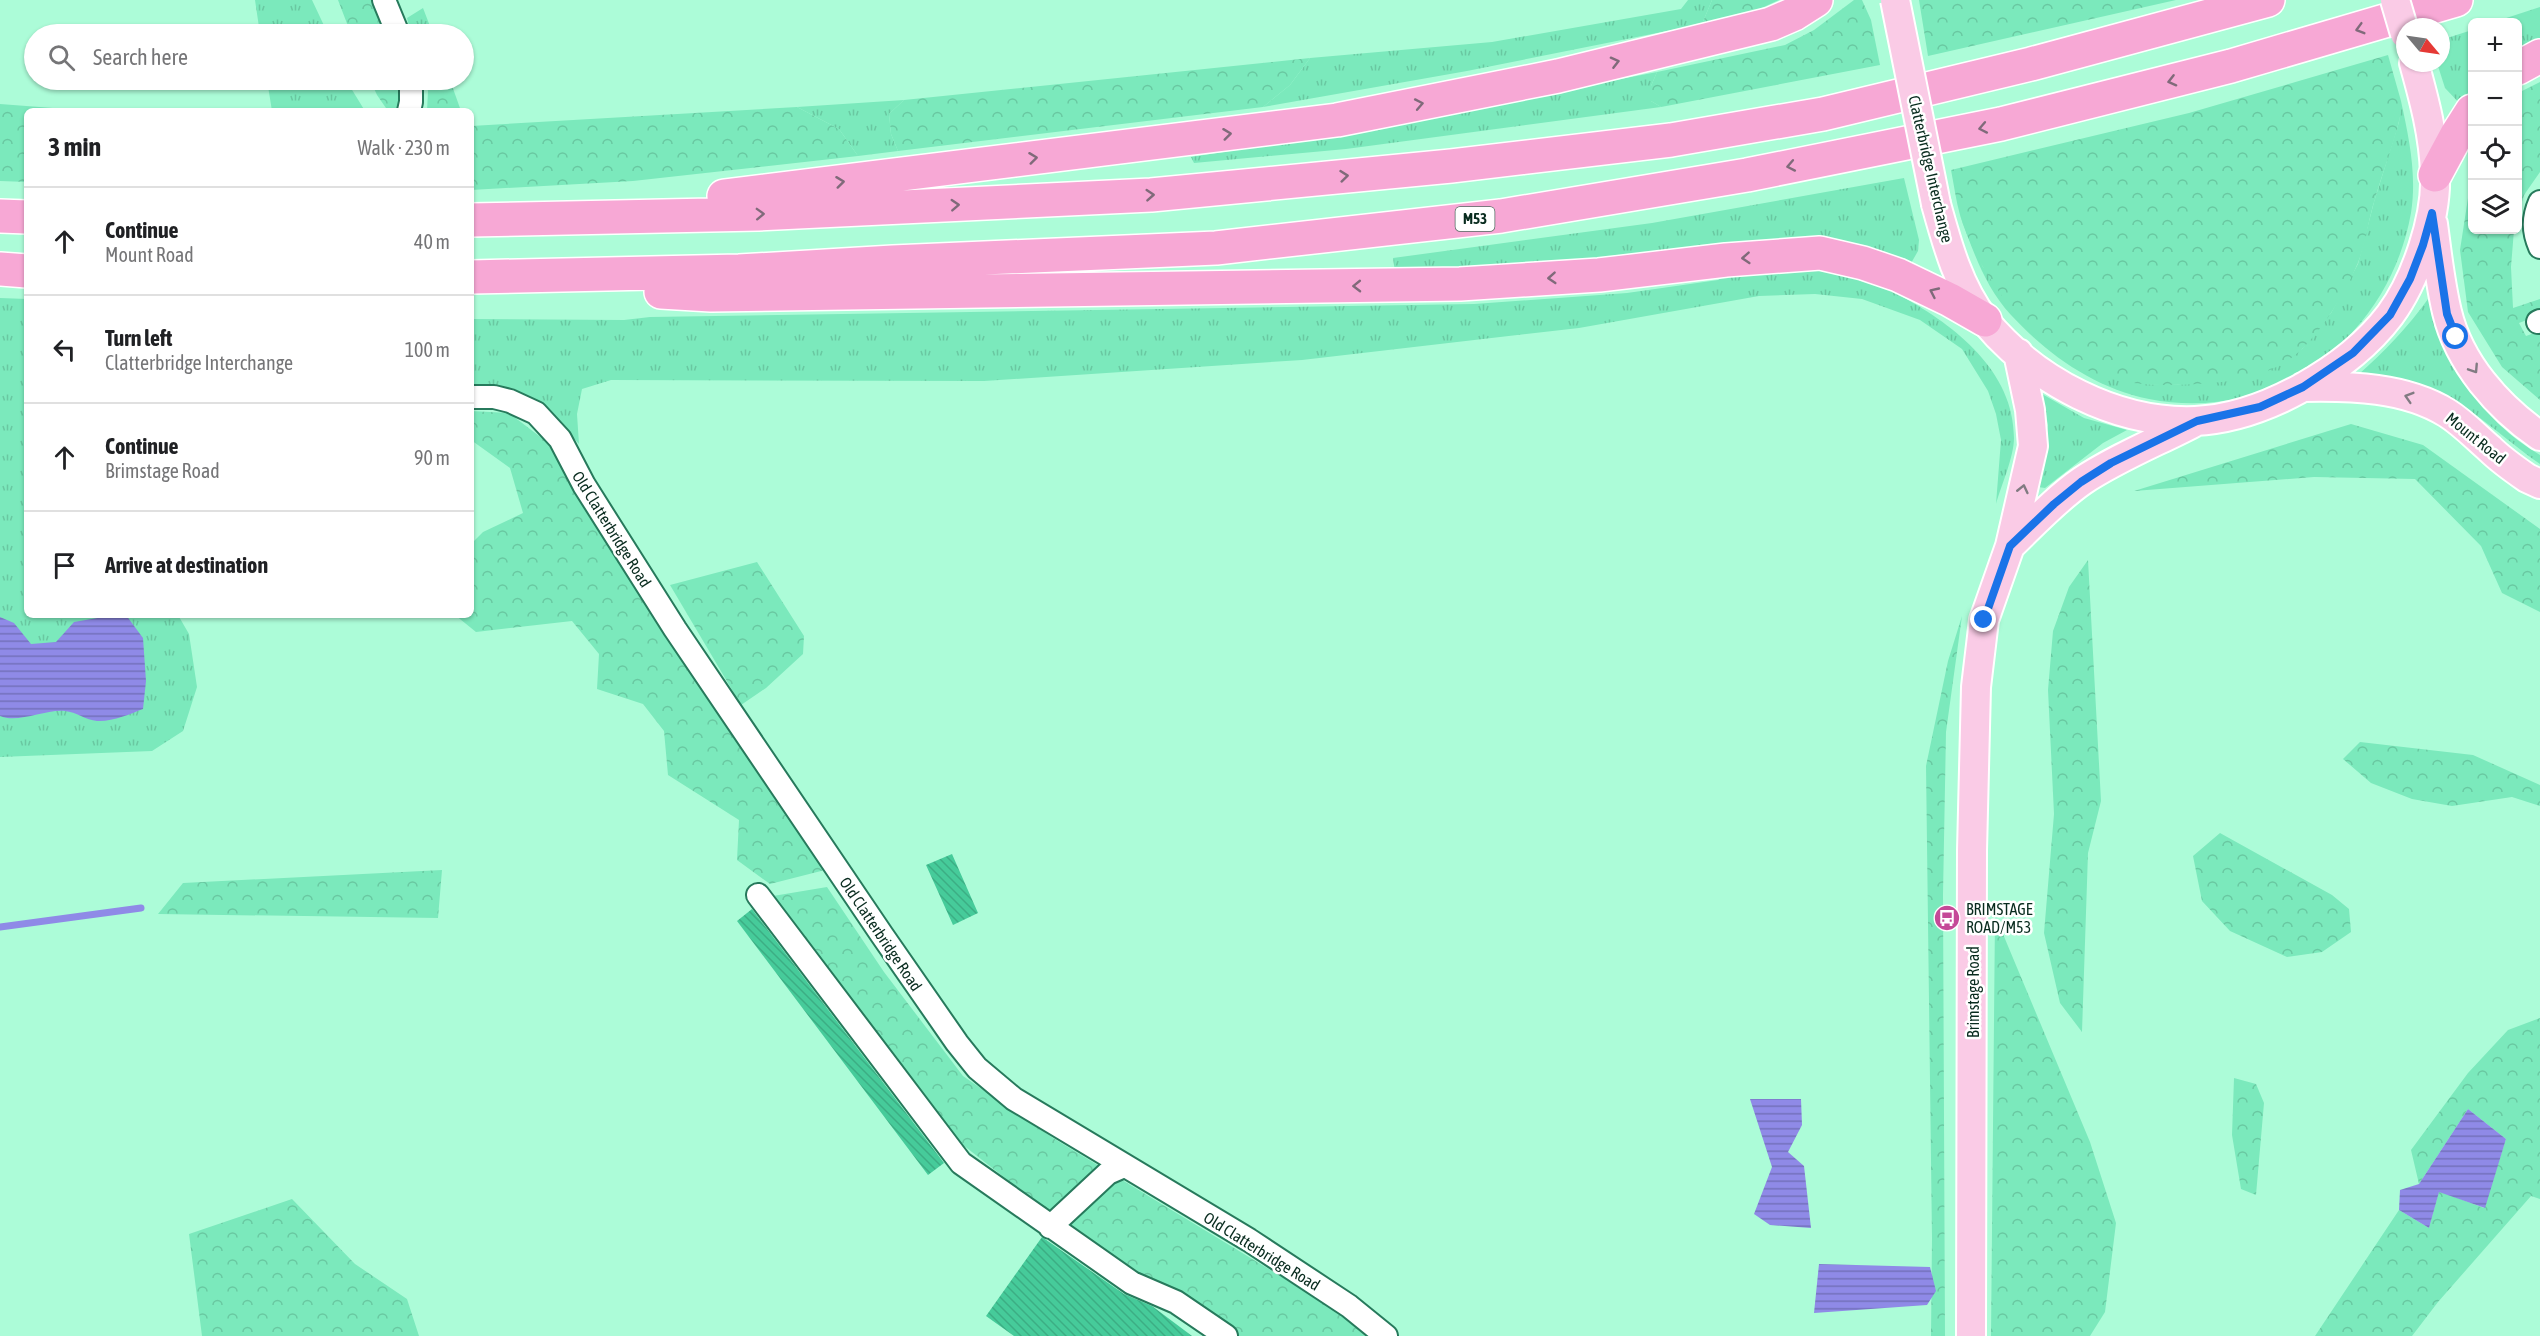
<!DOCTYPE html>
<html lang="en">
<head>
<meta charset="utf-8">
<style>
  :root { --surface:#fff; --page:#f2f2f2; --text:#202124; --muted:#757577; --line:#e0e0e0 }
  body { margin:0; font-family:"Asap Condensed",sans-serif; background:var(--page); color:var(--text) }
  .controls { position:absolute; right:18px; top:18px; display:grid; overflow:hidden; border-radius:9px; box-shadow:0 2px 4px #0004 }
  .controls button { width:54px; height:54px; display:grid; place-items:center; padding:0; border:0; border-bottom:2px solid var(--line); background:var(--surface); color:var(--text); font:30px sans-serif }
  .compass { position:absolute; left:2396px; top:18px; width:54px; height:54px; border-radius:50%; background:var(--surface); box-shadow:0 2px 4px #0004; rotate:119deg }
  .stop { position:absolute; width:18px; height:18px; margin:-14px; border:4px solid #1a73e8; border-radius:50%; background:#fff }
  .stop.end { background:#1a73e8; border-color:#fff; box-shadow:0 2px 6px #0008 }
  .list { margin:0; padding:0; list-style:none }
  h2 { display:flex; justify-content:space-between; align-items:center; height:78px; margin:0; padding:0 24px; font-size:26px }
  h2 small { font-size:20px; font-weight:400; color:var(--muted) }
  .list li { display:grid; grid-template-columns:39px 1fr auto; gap:18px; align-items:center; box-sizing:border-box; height:108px; padding:0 24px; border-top:2px solid var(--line) }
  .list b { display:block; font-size:22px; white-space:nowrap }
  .list p { margin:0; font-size:20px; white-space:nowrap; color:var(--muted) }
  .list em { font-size:20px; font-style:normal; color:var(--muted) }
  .icon { flex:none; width:33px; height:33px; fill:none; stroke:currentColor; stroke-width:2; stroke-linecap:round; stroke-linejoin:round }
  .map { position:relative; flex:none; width:2540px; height:1336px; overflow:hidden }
  .search { position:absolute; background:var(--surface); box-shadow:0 2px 4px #0004; left:24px; top:24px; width:450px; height:66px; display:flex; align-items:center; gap:15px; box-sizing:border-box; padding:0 21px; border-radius:33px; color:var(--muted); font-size:22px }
  .panel { position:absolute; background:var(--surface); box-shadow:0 2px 4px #0004; left:24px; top:108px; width:450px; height:510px; border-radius:9px }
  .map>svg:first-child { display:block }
  .grass { fill:url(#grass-tufts) }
  .forest { fill:url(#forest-crowns) }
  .water { fill:url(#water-rules) }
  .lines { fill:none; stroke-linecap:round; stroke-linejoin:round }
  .stream { stroke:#8f8ae7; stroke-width:7 }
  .building { fill:url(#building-back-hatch) }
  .minor-casing { stroke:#277a5c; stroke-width:26 }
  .major-casing { stroke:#fff; stroke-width:32 }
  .highway-casing { stroke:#fff; stroke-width:36 }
  .minor { stroke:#fff; stroke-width:22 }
  .major { stroke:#facbe6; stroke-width:28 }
  .highway { stroke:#f7a8d5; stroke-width:33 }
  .major-bridge-casing { stroke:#fff; stroke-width:32; stroke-linecap:butt }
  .major-bridge { stroke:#facbe6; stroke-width:28 }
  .oneway { stroke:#806a7a }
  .oneway2 { stroke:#817b82 }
  .route { stroke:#1a73e8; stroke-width:8 }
  .labels { text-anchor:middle; stroke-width:5; stroke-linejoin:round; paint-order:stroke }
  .shield { fill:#fff; stroke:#526b62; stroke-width:1.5 }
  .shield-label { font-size:15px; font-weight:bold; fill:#082b1e }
  .street-label { font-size:16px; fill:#082b1e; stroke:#fff }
  .poi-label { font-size:16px; fill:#082b1e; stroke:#fff; text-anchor:start }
</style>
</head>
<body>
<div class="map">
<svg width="2540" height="1336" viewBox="0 0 2540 1336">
  <defs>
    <pattern id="grass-tufts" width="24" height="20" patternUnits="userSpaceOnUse" patternTransform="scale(1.5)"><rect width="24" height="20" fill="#7be9bc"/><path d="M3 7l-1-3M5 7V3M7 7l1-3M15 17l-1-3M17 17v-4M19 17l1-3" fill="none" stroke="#69c8a1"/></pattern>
    <pattern id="forest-crowns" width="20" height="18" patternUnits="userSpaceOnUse" patternTransform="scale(1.5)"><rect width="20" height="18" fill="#7be9bc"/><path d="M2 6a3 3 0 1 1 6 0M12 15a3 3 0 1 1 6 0" fill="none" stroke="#69c8a1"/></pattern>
    <pattern id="water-rules" width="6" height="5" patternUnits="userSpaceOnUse" patternTransform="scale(1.5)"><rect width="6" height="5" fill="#8f8ae7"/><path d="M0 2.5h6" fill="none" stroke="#7371bb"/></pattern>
    <pattern id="building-back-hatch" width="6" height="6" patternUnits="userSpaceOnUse" patternTransform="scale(1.5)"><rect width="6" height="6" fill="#46cb9a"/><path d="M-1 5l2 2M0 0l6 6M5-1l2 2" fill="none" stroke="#3cae84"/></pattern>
  </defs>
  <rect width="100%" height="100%" fill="#acfcd8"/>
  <!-- grass -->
  <path class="grass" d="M255,0h57l16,34h-68z
    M1688,0h24l-10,24 -235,47 -204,36 27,-22 20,-27 182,-16 189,-33z
    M2540,7v35l-22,10v-30h-24z
    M423,8l10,26h-22l-4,-16z
    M2472,30v65l-8,13 -19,-20 -8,-25h4v-23z
    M1657,72l-6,14v15l10,6 -315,42 -152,14 -3,-6 129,-20z
    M267,80h79l19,31h-93z
    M904,100l-15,14 2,20 7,17 -40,5 -19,-27 -42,-22z
    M2401,101c8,37 16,74 10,112 -22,124 -136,211 -262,186 -54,-11 -101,-44 -138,-84 -26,-28 -38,-64 -51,-100l23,52 124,110 38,7 33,1 124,-36 29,-36 27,-49 16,-62 25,-80z
    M1904,178l15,62 -1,11 -8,14 -288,-3 -227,10 -2,-14 259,-35z
    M1795,265l50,5 60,20 -2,7c52,29 111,74 111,141 0,19 -13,48 -18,66l5,-64 -5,-26 -8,-23 -26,-42 -42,-29 -58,-21 -47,-5 -56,2 -180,32 -277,32 -318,21 -373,-1 -29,9 -5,25 2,30c-32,-35 -57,-61 -108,-59v-66l153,1 26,-3 824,-13 153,-11 91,-13 15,-9z
    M0,298l27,1v316h151l11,19 8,53 -14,44 -31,20 -152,6z
    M2428,299c21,66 51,120 112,156v9c-38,-26 -74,-64 -118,-79 -21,-8 -42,-8 -64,-10 26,-23 49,-47 70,-76z
    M2042,394l42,24 43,12 -24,13 -58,45 -7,-1 10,-62z"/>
  <!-- forest -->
  <path class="forest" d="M338,0h33l14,34h-34z
    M1712,0h67l-26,12 -51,12z
    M1854,0h8l9,20 9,45 -219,42 -10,-6v-15l6,-14 128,-27 29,-15z
    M1919,0h257l-248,56z
    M2388,55l13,46v11c-6,30 -18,58 -26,87 -7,21 -9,45 -18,66 -12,28 -32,61 -54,83 -28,28 -67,34 -105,36 -30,2 -61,2 -90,-6 -67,-19 -129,-99 -148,-163 -4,-14 -6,-30 -9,-45l238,-57z
    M1310,58l-20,27 -27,22 -365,44 -7,-17 -2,-20 15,-14z
    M370,80h30l2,26 -5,5h-9l-11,-16z
    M425,80h25l11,31h-34l1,-20z
    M2540,82v90l-16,23 -6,20v-122z
    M0,104l79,6 90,1h-142v71l-27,-1z
    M797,107l42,22 19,27 -225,25 -162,9v-64z
    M2472,172v58h42l-3,37 2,41 27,-9v16l-21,8 7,13 14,-5v69l-38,-33 -34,-55 -8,-62z
    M471,411l38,2 38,29 278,428 -55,14 -33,-24 2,-40 -71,-45 -4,-44 -21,-27 -46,-15 2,-35 -27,-33 -96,11 -21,-17h16v-71l12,-12 40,-19 -13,-45 -39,-28z
    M2351,424l72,21 117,84v83l-38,-19 -21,-47 -66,-67 -101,-2 -180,14z
    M2088,560l13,241 -13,52 -6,179 -22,-29 -16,-70 10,-119 -6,-124 5,-59 16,-44z
    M757,562l47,74 -1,18 -37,34 -25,17 -71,-120z
    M1962,616l-16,116 -3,163 2,441h-14l1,-98 -6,-472 22,-105z
    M2360,742l113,13 67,30v21l-28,-9 -60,9 -40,-7 -41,-16 -28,-24z
    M2220,833l112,62 17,14 2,23 -29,20 -35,5 -57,-26 -28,-30 -9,-45z
    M442,870l-4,48 -280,-4 25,-31z
    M827,887l57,85 79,104 90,62 283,172 36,26h-135l-181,-118 -98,-77 -191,-244z
    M1995,915l95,227 26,81 -11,89 -15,24h-99z
    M2540,1018v181l-9,-3 -93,106 -26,34h-97l84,-126 30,18 10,-37 45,17 22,-69 -38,-30 -49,75 -8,-34 57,-77 40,-43z
    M2234,1078l22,6 8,19 -8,92 -15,-6 -9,-54z
    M292,1199l63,65 52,35 12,37h-217l-13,-102z"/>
  <!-- water -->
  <path class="water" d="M115,615h11l17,23 3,43 -3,28c-13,5 -31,13 -46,12 -11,-1 -21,-9 -32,-10 -20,-2 -47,13 -65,5v-99l14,6 17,21 25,-2 18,-20z
    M1750,1099h51l1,26 -14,27 16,14 7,62 -41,-3 -16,-11 18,-47z
    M2468,1109l38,30 -21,69 -46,-16 -10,36 -30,-18 1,-20 19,-6z
    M1819,1264l111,3 6,24 -9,14 -113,8z"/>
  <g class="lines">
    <!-- stream -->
    <path class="stream" d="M0,927l141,-19"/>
  </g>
  <!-- building -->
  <path class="building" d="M952,854l26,59 -25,12 -27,-60z
    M752,909l192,254 -16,12 -191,-254z
    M1042,1237l82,57 28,12 40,30h-178l-28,-20z"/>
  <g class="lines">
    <!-- minor casing -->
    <g class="minor-casing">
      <path id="minor" d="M384,0l14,34
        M409,111l2,-9v-22
        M2540,202c-7,16 -7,29 0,45
        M2538,322l2,-1
        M471,397h23l16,4 26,12 24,26 24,46 91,144 207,306 75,108 20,25 37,31 235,141 100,66 37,30
        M758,895l203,268 171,120 44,19 50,34
        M1050,1227l58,-54 16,-7"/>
    </g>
    <!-- major casing -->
    <g class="major-casing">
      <path id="major" d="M1936,204c11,40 23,84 49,117 50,60 131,103 210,100 69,-3 154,-52 195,-106 26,-35 47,-98 45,-141 -1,-38 -11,-75 -21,-111
        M2433,224c4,30 7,59 14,88 12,51 51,95 93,124
        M2303,387c48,-1 102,0 144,26 16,10 29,24 43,36 11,11 24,20 37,29l13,6
        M2010,546c23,-22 46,-47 72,-65 36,-24 77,-40 115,-60
        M1971,1336l1,-485 4,-164 8,-67 26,-74 23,-100 -3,-36 -12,-57"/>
    </g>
    <!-- highway casing -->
    <g class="highway-casing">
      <path id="highway" d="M2518,68l22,-12
        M2435,175l21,-39 16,-25
        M724,196l613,-76 221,-44 213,-52 23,-10 22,-14
        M0,216l27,1
        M471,220l287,-6 393,-19 300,-29 220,-26 152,-26 208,-50 237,-64
        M0,269l27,2
        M471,277l268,-6 154,-9 323,-14 285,-32 246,-41 254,-51 230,-58 225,-66
        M661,292l50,3 749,-11 139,-9 127,-15 94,-7 43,10 35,12 52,25 35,20"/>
    </g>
    <!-- minor -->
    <use href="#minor" class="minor"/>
    <!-- major -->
    <use href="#major" class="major"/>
    <!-- highway -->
    <use href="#highway" class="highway"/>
    <!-- major-bridge casing -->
    <g class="major-bridge-casing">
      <path id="major-bridge" d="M1895,0l41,204
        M2395,0l10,34"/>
    </g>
    <!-- major-bridge -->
    <use href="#major-bridge" class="major-bridge"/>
  </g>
  <!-- one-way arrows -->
  <defs><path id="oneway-chevron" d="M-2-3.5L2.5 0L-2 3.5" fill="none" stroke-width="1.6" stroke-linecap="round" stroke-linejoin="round" transform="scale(1.5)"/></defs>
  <g class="oneway">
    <use href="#oneway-chevron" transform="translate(2360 29) rotate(164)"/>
    <use href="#oneway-chevron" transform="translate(1615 62) rotate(-14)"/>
    <use href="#oneway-chevron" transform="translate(2172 81) rotate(166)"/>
    <use href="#oneway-chevron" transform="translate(1419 104) rotate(-11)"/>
    <use href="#oneway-chevron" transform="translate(1983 128) rotate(169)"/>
    <use href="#oneway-chevron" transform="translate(1227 134) rotate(-7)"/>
    <use href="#oneway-chevron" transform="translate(1033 158) rotate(-7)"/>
    <use href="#oneway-chevron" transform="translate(1791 166) rotate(169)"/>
    <use href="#oneway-chevron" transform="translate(1344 176) rotate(-6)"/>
    <use href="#oneway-chevron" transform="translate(840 182) rotate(-7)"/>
    <use href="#oneway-chevron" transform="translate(1150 195) rotate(-4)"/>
    <use href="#oneway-chevron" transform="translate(955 205) rotate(-3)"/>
    <use href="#oneway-chevron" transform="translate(760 214) rotate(-2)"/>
    <use href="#oneway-chevron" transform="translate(1746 258) rotate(176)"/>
    <use href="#oneway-chevron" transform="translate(1552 278) rotate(176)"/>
    <use href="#oneway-chevron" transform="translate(1357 286) rotate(179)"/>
    <use href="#oneway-chevron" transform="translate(1934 292) rotate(-155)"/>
  </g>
  <g class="oneway2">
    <use href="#oneway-chevron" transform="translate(2474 369) rotate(57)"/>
    <use href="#oneway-chevron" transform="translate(2409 397) rotate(-163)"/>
    <use href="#oneway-chevron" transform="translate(2023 489) rotate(-77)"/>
  </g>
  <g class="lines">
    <!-- route -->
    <path class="route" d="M1984,620l26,-74 44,-42 27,-22 30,-19 86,-42 63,-14 43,-20 50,-34 37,-38 20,-36 13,-34 9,-32 15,101 9,23"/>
  </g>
  <!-- icons -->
  <defs>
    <g id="bus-disc" transform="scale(1.35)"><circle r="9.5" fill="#c54998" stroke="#fff"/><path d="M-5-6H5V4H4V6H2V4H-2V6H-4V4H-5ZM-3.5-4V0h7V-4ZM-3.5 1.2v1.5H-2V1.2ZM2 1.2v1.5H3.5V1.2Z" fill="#fff"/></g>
  </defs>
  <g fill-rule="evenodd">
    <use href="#bus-disc" x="1947" y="918"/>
  </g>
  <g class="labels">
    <!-- shield labels -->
    <rect class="shield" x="1455.5" y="207" width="39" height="24" rx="4.5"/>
    <g class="shield-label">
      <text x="1475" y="224">M53</text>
    </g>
    <!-- street labels -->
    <g class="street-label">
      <text transform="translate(1931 169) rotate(77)" y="6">Clatterbridge Interchange</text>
      <text transform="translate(2476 438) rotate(39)" y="6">Mount Road</text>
      <text transform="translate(612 529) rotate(58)" y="6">Old Clatterbridge Road</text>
      <text transform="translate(881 934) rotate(56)" y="6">Old Clatterbridge Road</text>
      <text transform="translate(1973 992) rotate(-90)" y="6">Brimstage Road</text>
      <text transform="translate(1262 1251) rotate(32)" y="6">Old Clatterbridge Road</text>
    </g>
    <!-- poi labels -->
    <g class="poi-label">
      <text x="1966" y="915">BRIMSTAGE<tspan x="1966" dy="18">ROAD/M53</tspan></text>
    </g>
  </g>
</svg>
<div class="controls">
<button>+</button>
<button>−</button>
<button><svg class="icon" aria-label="locate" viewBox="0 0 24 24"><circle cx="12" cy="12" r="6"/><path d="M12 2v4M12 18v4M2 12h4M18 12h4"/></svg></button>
<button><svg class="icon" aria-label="layers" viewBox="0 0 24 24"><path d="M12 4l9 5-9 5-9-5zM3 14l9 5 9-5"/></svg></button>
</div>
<svg class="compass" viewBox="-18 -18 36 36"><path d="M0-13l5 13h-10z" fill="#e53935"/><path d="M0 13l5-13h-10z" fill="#757577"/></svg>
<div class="stop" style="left:2456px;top:337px"></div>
<div class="stop end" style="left:1984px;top:620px"></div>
<div class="search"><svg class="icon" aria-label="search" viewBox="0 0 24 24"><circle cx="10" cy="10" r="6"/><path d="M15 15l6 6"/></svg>Search here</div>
<section class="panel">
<h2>3 min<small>Walk · 230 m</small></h2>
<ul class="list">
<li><svg class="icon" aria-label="ahead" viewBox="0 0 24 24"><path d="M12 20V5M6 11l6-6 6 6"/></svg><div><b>Continue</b><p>Mount Road</p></div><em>40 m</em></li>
<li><svg class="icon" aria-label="left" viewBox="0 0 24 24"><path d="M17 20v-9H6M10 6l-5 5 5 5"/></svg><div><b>Turn left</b><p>Clatterbridge Interchange</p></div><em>100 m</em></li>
<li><svg class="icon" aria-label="ahead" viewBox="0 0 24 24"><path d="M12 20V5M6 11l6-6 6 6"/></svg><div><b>Continue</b><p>Brimstage Road</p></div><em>90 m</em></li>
<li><svg class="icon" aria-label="arrive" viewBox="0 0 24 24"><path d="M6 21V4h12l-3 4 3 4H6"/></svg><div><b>Arrive at destination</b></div></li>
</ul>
</section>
</div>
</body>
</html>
